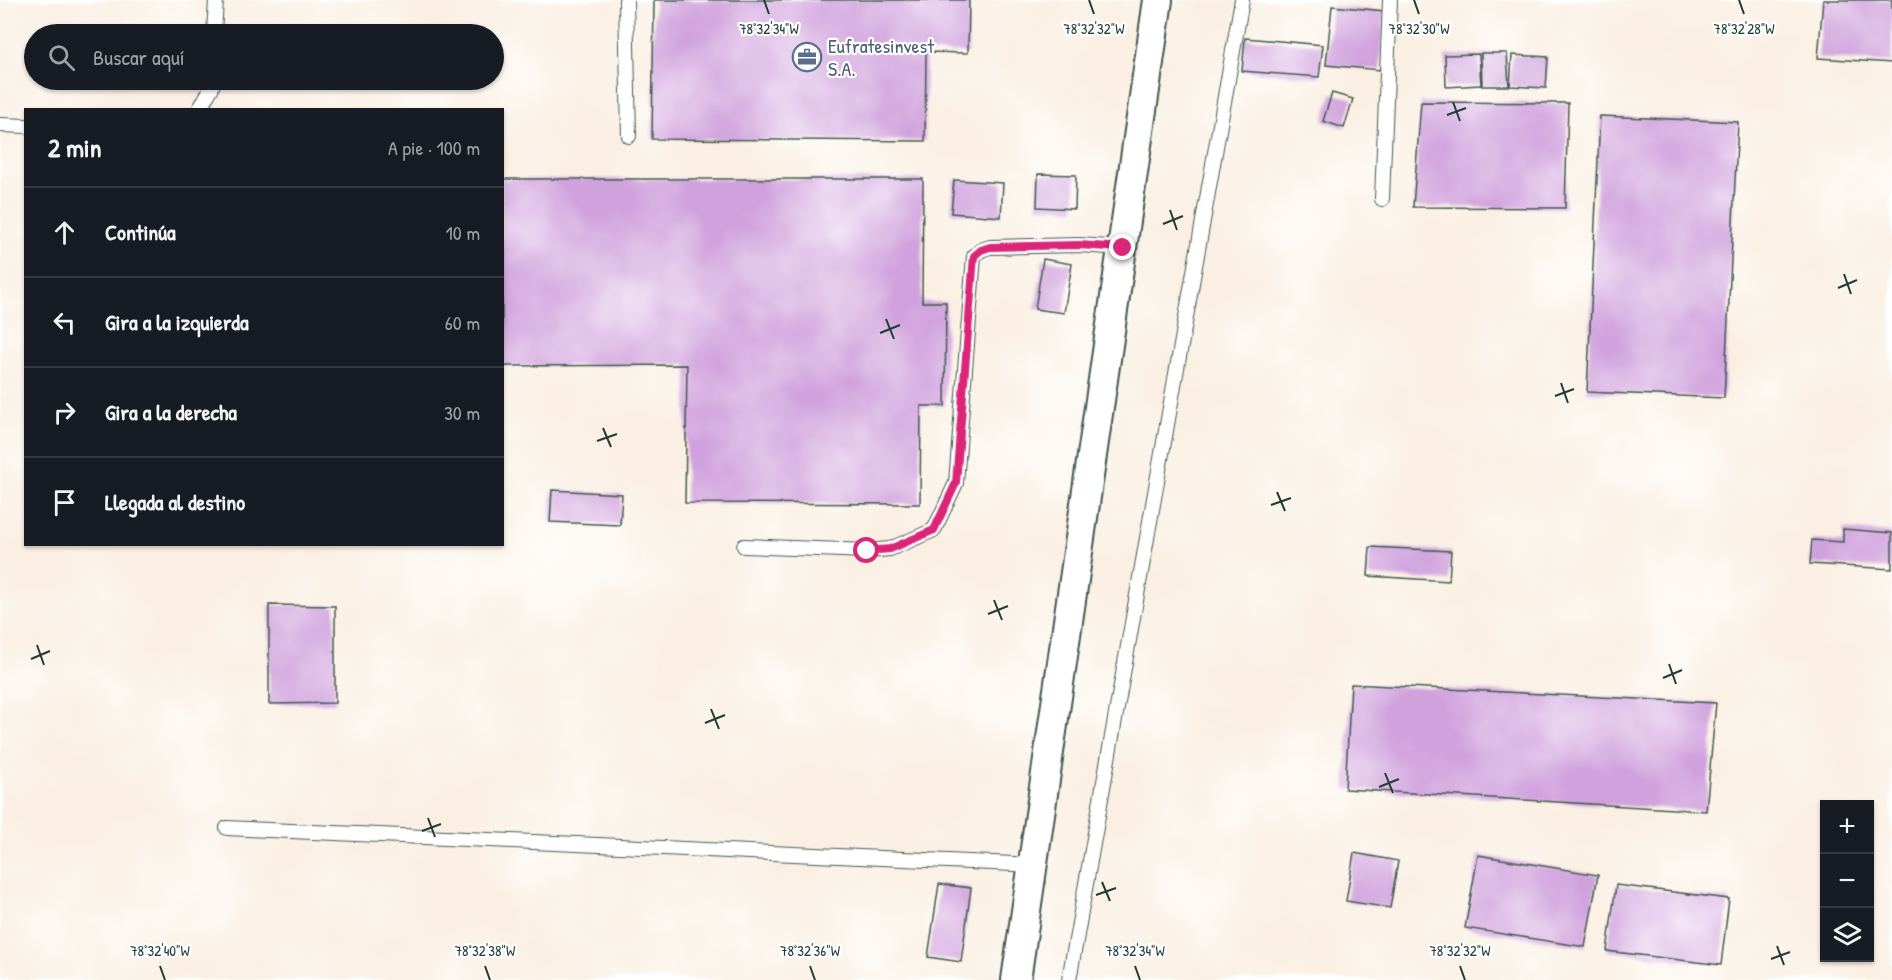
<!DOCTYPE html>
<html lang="es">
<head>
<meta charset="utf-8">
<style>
  :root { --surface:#171b24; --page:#242831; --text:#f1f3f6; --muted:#9ea1a6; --line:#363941 }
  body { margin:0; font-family:"Patrick Hand",sans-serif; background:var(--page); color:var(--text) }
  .controls { position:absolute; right:18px; bottom:18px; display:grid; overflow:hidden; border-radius:0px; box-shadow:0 2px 4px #0004 }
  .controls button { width:54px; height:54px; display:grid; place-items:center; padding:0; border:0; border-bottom:2px solid var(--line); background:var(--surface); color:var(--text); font:30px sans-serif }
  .stop { position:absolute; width:18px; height:18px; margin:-14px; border:4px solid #db2777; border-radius:50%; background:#fff }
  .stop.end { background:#db2777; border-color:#fff; box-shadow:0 2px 6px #0008 }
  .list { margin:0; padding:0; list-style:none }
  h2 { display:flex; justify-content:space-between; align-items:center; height:78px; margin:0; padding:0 24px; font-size:26px }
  h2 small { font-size:20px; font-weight:400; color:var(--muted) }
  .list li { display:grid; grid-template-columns:39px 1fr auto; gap:18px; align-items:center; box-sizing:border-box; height:90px; padding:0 24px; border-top:2px solid var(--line) }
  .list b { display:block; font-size:22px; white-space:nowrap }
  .list em { font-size:20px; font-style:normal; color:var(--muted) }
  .icon { flex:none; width:33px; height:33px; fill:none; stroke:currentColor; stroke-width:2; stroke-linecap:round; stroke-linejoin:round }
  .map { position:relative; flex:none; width:1892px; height:980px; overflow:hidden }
  .search { position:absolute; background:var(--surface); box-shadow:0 2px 4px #0004; left:24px; top:24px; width:480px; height:66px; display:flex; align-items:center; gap:15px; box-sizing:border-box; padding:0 21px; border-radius:33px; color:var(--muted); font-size:22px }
  .panel { position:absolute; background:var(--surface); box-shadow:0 2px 4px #0004; left:24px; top:108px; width:480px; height:438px; border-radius:0px }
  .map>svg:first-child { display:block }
  .building { fill:#d0a2dd }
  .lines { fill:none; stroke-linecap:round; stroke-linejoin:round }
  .lane-casing { stroke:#40584e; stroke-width:16 }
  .street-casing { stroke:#40584e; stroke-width:32 }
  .lane { stroke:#fff; stroke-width:14 }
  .street { stroke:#fff; stroke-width:28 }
  .route { stroke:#db2777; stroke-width:8 }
  .ticks { fill:none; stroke:#1f3d34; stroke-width:2 }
  .labels { text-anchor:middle; stroke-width:4.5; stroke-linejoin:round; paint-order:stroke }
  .service-label { font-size:20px; fill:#4e5e75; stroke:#fff; text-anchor:start }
  .ticks-label { font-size:15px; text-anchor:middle; fill:#1f3d34; stroke:#fff; stroke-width:4.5; stroke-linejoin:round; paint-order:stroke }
</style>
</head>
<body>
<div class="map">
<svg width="1892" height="980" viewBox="0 0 1892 980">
  <rect width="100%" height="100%" fill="#fff"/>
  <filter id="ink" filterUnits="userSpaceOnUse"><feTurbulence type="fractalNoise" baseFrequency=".0167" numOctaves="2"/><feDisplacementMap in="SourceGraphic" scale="12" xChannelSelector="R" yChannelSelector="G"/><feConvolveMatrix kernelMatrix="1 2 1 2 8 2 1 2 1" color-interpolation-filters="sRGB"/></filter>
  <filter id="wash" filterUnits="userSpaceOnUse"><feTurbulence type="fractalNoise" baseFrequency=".008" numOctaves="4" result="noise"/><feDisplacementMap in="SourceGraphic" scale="24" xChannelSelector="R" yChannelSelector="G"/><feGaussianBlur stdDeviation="1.35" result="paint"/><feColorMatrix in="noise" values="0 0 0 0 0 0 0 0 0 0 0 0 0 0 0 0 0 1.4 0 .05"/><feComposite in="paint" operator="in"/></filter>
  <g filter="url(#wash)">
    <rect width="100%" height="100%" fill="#faefe2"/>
    <g id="blocks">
      <!-- building -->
      <path class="building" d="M654,0h315l-1,53 -42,-1 -1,89 -273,-2z
        M1823,0h69v63l-74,-5z
        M1332,6l53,5 -5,59 -54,-5z
        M1245,38l78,7 -4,32 -77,-6z
        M1481,53h26l2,33h-27z
        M1479,54l2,31 -35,2 -1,-32z
        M1512,55l36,2 -2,31 -36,-2z
        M1332,93l21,6 -9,29 -21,-7z
        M1421,102l147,1 -3,105 -152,-1z
        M1600,116l138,6 -14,276 -137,-6z
        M1038,174l38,1 -1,34 -38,-2z
        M502,179h421l-1,123h24l-1,104h-24l-1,98 -235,-1 2,-138 -185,1z
        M954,180l49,3 -2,34 -50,-4z
        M1043,259l29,5 -8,49 -29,-4z
        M552,490l70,4 -2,31 -70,-3z
        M1843,529l49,4v36l-82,-5 2,-24 31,2z
        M1370,547l81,4 -2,30 -81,-5z
        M269,605l66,1v97l-66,1z
        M1351,684l365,19 -10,108 -361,-22z
        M1354,853l44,8 -8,47 -44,-7z
        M1478,855l120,20 -13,72 -120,-19z
        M939,884l32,4 -10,74 -33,-5z
        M1616,885l113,14 -8,66 -114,-14z"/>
    </g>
  </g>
  <g filter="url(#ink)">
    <use href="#blocks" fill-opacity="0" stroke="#40584e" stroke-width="1.5"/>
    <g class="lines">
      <!-- lane casing -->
      <g class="lane-casing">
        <path id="lane" d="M626,0l3,136
          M214,34l2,-34
          M199,110l13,-23v-7
          M0,125l26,1
          M1382,199l8,-199
          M744,546l123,5 23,-2 44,-19 22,-47 18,-227 7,-6 9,-3 89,-2 44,3
          M227,828l807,37
          M1069,980l173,-980"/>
      </g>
      <!-- street casing -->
      <g class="street-casing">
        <path id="street" d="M1016,980l142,-980"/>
      </g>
      <!-- lane -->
      <use href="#lane" class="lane"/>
      <!-- street -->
      <use href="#street" class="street"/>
    </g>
  </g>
  <g class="lines" filter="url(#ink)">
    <!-- route -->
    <path class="route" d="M867,551l23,-2 44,-19 22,-47 18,-227 7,-6 9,-3 89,-2 44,3"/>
  </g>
  <!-- ticks -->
  <path class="ticks" d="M764,0l5,14M1089,0l5,14M1414,0l5,14M1739,0l5,14M1453,102l7,19M1447,115l19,-7M1170,210l7,20M1163,224l20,-8M1844,274l7,20M1838,288l19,-8M886,319l8,20M880,333l20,-8M1561,383l7,20M1555,396l19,-7M603,428l8,19M597,441l20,-7M1277,492l8,19M1271,505l20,-7M994,600l8,20M988,614l20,-8M37,645l7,20M31,659l19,-8M1669,664l7,20M1663,678l19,-8M711,709l8,20M705,723l20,-8M1385,773l8,20M1379,787l20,-8M428,818l7,19M422,831l19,-7M1102,882l8,19M1096,895l20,-7M1777,946l7,19M1771,959l19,-7M160,966l5,14M485,966l5,14M810,966l5,14M1135,966l5,14M1460,966l5,14"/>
  <!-- icons -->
  <defs>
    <g id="office-ring" transform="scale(1.5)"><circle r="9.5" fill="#fff" stroke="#5c6f8a" stroke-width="1.5"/><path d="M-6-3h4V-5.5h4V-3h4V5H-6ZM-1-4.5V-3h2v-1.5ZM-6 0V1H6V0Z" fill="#5c6f8a"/></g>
  </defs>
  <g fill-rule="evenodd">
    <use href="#office-ring" x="807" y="57"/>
  </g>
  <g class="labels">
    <!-- service labels -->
    <g class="service-label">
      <text x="828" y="53">Eufratesinvest<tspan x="828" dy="23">S.A.</tspan></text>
    </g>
  </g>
  <g class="ticks-label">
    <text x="769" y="34">78°32'34"W</text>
    <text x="1094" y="34">78°32'32"W</text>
    <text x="1419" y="34">78°32'30"W</text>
    <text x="1744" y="34">78°32'28"W</text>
    <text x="160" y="956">78°32'40"W</text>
    <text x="485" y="956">78°32'38"W</text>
    <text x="810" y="956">78°32'36"W</text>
    <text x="1135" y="956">78°32'34"W</text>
    <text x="1460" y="956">78°32'32"W</text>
  </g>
</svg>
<div class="controls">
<button>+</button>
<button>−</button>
<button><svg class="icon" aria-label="layers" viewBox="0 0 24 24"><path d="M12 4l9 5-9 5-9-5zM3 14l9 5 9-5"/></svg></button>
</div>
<div class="stop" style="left:867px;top:551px"></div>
<div class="stop end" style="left:1123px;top:248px"></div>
<div class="search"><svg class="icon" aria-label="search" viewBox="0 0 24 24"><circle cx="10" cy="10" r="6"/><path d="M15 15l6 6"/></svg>Buscar aquí</div>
<section class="panel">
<h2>2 min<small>A pie · 100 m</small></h2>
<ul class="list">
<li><svg class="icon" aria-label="ahead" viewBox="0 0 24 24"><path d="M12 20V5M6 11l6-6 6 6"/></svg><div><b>Continúa</b></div><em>10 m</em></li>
<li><svg class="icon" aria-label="left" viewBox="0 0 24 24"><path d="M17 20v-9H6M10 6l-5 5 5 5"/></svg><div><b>Gira a la izquierda</b></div><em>60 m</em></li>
<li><svg class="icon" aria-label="right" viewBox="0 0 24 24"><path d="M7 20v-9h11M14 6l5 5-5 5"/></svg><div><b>Gira a la derecha</b></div><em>30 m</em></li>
<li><svg class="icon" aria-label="arrive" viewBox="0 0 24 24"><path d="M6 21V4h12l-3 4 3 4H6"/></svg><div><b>Llegada al destino</b></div></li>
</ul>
</section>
</div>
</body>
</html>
